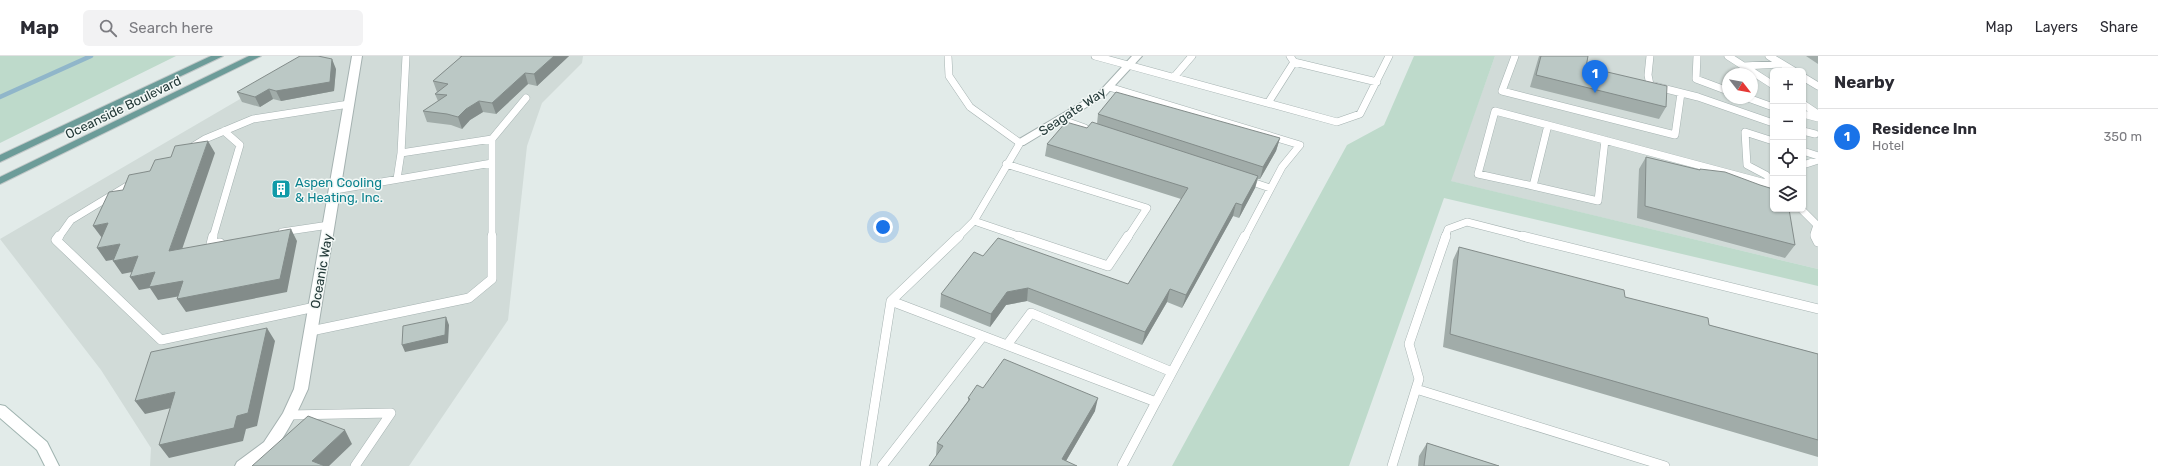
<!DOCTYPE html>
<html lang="en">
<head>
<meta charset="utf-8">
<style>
  :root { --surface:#fff; --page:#f2f2f3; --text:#2b2b33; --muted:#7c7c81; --line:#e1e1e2; --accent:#1a73e8 }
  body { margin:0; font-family:Rubik,sans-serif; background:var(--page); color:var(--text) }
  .controls { position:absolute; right:12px; top:12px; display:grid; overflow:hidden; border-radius:6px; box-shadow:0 1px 3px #0004 }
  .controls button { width:36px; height:36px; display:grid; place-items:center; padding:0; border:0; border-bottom:1px solid var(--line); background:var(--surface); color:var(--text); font:20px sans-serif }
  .compass { position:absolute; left:1722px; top:12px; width:36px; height:36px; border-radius:50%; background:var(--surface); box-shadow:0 1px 3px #0004; rotate:121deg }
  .you { position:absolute; left:883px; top:171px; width:14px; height:14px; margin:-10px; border:3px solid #fff; border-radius:50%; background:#1a73e8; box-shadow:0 0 0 6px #1a73e833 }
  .badge { display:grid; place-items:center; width:26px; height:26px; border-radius:50%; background:var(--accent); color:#fff; font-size:13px; font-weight:700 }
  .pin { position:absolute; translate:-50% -33px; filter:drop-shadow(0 1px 2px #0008) }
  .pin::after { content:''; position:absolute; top:21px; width:14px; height:12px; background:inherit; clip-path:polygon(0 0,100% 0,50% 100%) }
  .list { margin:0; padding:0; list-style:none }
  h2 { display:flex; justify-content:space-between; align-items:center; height:52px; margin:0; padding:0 16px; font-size:17px }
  h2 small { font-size:13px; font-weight:400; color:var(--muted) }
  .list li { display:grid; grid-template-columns:26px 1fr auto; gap:12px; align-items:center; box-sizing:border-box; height:56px; padding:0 16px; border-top:1px solid var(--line) }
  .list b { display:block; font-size:15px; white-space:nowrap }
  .list p { margin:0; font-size:13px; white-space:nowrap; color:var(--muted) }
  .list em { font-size:13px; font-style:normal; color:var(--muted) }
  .icon { flex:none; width:22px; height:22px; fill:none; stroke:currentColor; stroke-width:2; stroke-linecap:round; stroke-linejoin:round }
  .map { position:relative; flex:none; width:1818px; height:410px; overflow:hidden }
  header { display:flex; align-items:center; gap:24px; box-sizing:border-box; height:56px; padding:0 20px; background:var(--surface); border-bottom:1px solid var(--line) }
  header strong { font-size:19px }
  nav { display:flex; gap:22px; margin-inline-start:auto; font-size:14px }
  .search { width:280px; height:36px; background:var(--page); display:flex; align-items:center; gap:10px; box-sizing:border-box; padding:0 14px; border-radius:6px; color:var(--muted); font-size:15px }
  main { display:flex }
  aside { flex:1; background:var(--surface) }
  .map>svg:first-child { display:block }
  .built { fill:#d1dbd8; fill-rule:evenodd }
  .green { fill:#bedacb }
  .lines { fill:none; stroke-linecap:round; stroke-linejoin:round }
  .stream { stroke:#90b6ca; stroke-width:4.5 }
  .lane-far1-casing { stroke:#a5b2b1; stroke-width:8 }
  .lane-casing { stroke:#a5b2b1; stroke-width:10 }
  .street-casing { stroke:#a5b2b1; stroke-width:2 }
  .secondary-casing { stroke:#9fb3af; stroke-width:2 }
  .primary-casing { stroke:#c2c8c8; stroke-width:2 }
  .lane-far1 { stroke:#fff; stroke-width:7 }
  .lane { stroke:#fff; stroke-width:9 }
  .street { fill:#fff; fill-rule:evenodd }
  .secondary { fill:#fff; fill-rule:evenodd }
  .primary { fill:#6c9c99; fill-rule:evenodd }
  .wall { fill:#a1aca9 }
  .shaded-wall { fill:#838c8a }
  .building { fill:#bbc8c5; stroke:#838c8a }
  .labels { text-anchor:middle; stroke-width:3; stroke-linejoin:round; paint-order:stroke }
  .street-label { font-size:13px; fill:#243a39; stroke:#f3f8f6 }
  .culture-label { font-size:13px; fill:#0d838f; stroke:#f3f8f6; text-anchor:start }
</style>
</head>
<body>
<header>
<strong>Map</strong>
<div class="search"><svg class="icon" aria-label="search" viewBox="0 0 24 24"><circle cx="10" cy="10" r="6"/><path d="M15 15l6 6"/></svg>Search here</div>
<nav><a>Map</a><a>Layers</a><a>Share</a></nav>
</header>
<main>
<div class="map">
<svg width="1818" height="410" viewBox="0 0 1818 410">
  <rect width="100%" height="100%" fill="#e2ebe9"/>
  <!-- built -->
  <path class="built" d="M314,0h269l-1,7 -40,40 -15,43 -19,174 -99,146h-259l1,-18 -50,-78 -101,-131z
    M1495,0h323v213l-368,-88zM1773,15h30v138h-30zM1728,18h24v24h-24z"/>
  <!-- green -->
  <path class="green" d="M0,0h176l-176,87z
    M1414,0h81l-44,125 367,88v17l-374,-88 -95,268h-177l175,-321 37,-20z"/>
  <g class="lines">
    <!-- stream -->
    <path class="stream" d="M0,41l91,-41"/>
    <!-- lane-far1 casing -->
    <g class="lane-far1-casing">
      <path id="lane-far1" d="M948,0l1,20 21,31 50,36 -46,78 -16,16
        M1095,0l242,66 23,-8 29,-58
        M1515,0l-13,35 173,44 6,-42
        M1650,0l-2,19 2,10 48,12 75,26
        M1697,0l-1,23 32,12
        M1728,0l45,29
        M1769,0l25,15
        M1294,6l83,20
        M1744,10l38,-2
        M1174,21l18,-21
        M1803,21l15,9
        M1109,31l191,58 -18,22 -37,70
        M1748,42l25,9
        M1268,47l26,-41 -4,-6
        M1803,48l15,10
        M1495,55l53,14 -15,61 -55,-12z
        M1803,58l15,4
        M1060,63l25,9
        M1548,69l225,60
        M1803,75l12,3
        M492,83l34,-41
        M1773,85l-28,-9 2,33 19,10 7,7
        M192,91l13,-8 48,-20 96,-15
        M1803,95l15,5
        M401,97l5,-97
        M1006,108l141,44 -19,29
        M1803,109l15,-5
        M397,123l4,-26 91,-14v98
        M1246,124l24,8
        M1533,130l65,15 7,-61
        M335,134l157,-27
        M1801,153l16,16 -3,9 1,3
        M974,165l47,16
        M282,176l47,-7
        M59,181l12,-17 61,-37
        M213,181l27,-92 -16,-14
        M1445,181l3,-8 19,-7 59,15"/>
    </g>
    <!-- lane casing -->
    <g class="lane-casing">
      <path id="lane" d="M59,180l-3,4 105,100 154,-33
        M213,180l-2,8 9,-1
        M1018,180l90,30 20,-30
        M1522,180l296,73
        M1815,180l3,6
        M891,245l265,101 -34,64
        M311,275l158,-33 23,-19v-43
        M1007,289l24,-32 141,59
        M1416,333l249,77
        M1156,346l89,-166
        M289,359l102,-2 -36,53
        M865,410l26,-165 68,-65
        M882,410l101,-130
        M1392,410l27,-87 -10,-35 37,-108"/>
    </g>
    <!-- street casing -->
    <g class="street-casing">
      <path id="street" d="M352,0h10l-54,333c-10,22 -30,68 -55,77 -5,0 -13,0 -18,0l2,-4 27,-20 19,-29 11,-24z
        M1132,0h10l-37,40 -81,49h-8l-1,-2 1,-2 83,-49z"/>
    </g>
    <!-- secondary casing -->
    <g class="secondary-casing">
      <path id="secondary" d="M0,349l5,1 42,36 12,24h-14l-8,-16 -37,-32z"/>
    </g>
    <!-- primary casing -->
    <g class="primary-casing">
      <path id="primary" d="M211,0h12l-223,106v-7z
        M249,0h12l-261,128v-7z"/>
    </g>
    <!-- lane-far1 -->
    <use href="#lane-far1" class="lane-far1"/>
    <!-- lane -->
    <use href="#lane" class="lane"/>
    <!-- street -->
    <use href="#street" class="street"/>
    <!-- secondary -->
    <use href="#secondary" class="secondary"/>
    <!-- primary -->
    <use href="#primary" class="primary"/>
  </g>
  <!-- wall -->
  <path class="wall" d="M459,0h110l-32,30 -9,-2 -32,30 -13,-2 -13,8 -8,9 -11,-4 -24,-3 -4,-11 15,-10 -3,-7 2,-2 -4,-11 28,-24z
    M1539,0h49l-2,11 80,40 -7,12 -129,-32z
    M1806,0h12v8z
    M336,13l-2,22 -53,10 -8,-2 -13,8 -18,-5 -5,-10z
    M1098,58l182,24 -4,13 -16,28h-2l-3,9 -16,30 -6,-2 -51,92 -15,-6 -25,43 -115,-44 -21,4 -16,22 -50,-20 1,-13 42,-38 145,28 53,-85 -136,-43 2,-12 50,-20z
    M1646,101l53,13 1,-1 95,76 -10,13 -148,-40 2,-49z
    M1459,191l166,50 84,28 109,29v103l-375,-110 10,-87z
    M983,332l112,23 -29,50 -130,-6 1,-12 31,-42v-3z
    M1427,387l72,23h-81l1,-10z"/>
  <!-- shaded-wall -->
  <path class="shaded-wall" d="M554,0h15l-32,30 -3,-12z
    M332,3l4,10 -2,22 -53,10 -5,-10z
    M525,17l3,11 -32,30 -4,-11z
    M269,33l4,10 -13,8 -5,-10z
    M479,45l4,11 -13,8 -8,9 -4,-12 8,-8z
    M1280,82l-4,13 -16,28 3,-12z
    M208,85l7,12 -38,111 -8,-13z
    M1258,120l-3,12 -16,30 3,-13z
    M1236,147l-3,13 -51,92 4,-13z
    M108,167l-6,15 -9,-12z
    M291,173l6,12 -10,51 -101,20 -9,-13z
    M120,188l9,13 -23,4 -9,-13z
    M138,200l9,13 -25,5 -9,-13z
    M155,216l28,9 9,13 -34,6 -8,-12 -11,2 -9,-13z
    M1028,232l-1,13 -21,4 -16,22 1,-13 16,-22z
    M1170,233l-3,13 -25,43 3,-13z
    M446,261l3,8 -1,18 -43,9 -3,-7z
    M267,272l8,13 -18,85 -11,3 -3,12 -74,17 -10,-13 78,-29z
    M175,336l9,13 -39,9 -10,-13z
    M1098,342l-3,13 -32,55 -1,-7z
    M345,374l7,14 -23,22h-13l-4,-5z"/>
  <!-- building -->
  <path class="building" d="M300,0h18l14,3 -2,23 -54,9 -7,-2 -14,8 -18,-5z
    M462,0h92l-20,18 -9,-1 -33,30 -13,-2 -13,8 -8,8 -11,-3 -24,-3 24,-16 -12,-1 13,-10 -15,-3z
    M1541,0h47l-2,11 81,19 -1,21 -130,-32z
    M1116,36l164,46 -17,29 -165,-53z
    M1066,66l21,6 5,-6 166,54 -16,29 -6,-2 -50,92 -16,-6 -25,43 -117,-44 -21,4 -16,22 -50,-20 33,-42 9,4 15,-18 130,46 60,-96 -141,-44z
    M208,85l-39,110 122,-22 -11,50 -103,20 6,-18 -34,6 6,-15 -25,5 8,-21 -25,5 7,-17 -23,4 11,-25 -15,3 16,-34 14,-2 6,-15 21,-4 5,-11 16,-3 4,-11z
    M1646,101l54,13v-1l25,3 35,13 13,4v20h16l6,36 -150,-39z
    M1459,191l165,43 1,7 83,21 1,7 109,29v86l-368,-106z
    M446,261l-1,18 -43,10 1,-19z
    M267,272l-19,85 -11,3 -3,12 -75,17 16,-53 -40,9 16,-49z
    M1004,303l94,39 -36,61 15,7h-148l14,-20 -6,-3 33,-44 -2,-1 9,-13 6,3z
    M308,360l37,14 -33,31 13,5h-73z
    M1427,387l72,23h-75z"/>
  <!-- icons -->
  <defs>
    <g id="building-square" transform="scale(1)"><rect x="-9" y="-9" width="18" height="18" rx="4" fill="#0f9aa8" stroke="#f3f8f6"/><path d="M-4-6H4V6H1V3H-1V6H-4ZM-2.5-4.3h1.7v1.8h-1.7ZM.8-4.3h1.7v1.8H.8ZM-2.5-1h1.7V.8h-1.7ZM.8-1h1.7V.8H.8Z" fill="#fff"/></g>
  </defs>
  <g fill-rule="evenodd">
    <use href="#building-square" x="281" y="133"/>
  </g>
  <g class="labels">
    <!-- street labels -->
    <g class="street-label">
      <text transform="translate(123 51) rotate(-26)" y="5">Oceanside Boulevard</text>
      <text transform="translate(1072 55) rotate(-33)" y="5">Seagate Way</text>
      <text transform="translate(321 215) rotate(-80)" y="5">Oceanic Way</text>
    </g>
    <!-- culture labels -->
    <g class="culture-label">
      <text x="295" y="131">Aspen Cooling<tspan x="295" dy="15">&amp; Heating, Inc.</tspan></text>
    </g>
  </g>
</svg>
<div class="controls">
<button>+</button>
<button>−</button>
<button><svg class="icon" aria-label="locate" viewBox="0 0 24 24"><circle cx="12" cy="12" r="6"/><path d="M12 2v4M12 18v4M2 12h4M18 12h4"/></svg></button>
<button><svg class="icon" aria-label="layers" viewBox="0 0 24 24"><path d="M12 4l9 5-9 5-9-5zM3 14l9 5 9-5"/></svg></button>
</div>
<svg class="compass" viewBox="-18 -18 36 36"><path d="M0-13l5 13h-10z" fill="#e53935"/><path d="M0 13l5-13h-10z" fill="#7c7c81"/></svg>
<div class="you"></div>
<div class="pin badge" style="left:1595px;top:37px">1</div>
</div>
<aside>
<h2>Nearby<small></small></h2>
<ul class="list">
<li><span class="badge">1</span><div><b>Residence Inn</b><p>Hotel</p></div><em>350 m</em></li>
</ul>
</aside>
</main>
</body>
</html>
